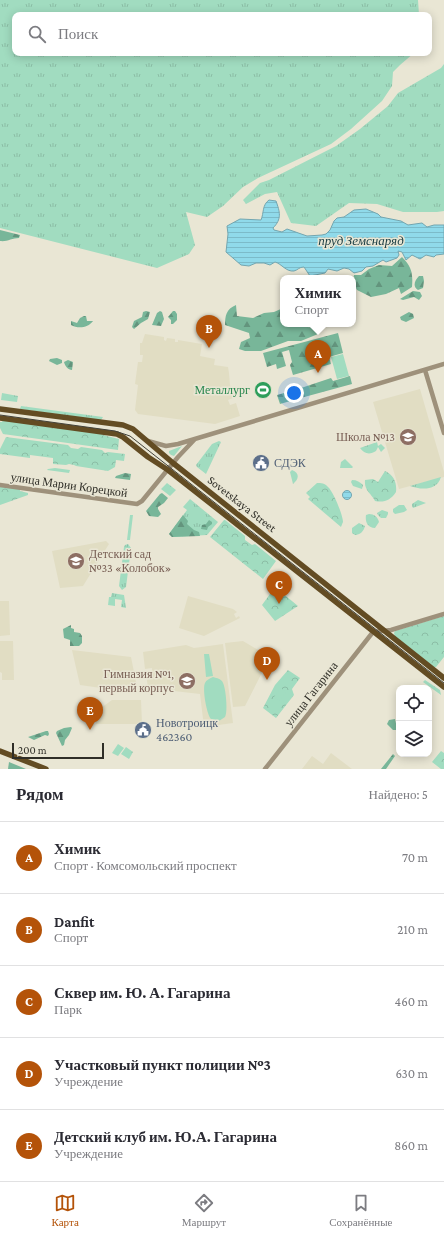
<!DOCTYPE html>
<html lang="ru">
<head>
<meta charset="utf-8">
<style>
  :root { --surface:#fff; --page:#f7f7f7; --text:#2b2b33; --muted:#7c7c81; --line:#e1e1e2; --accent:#b45309 }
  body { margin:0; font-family:"Crimson Pro",serif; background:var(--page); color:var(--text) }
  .controls { position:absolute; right:12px; bottom:12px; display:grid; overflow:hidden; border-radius:8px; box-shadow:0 2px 10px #0003 }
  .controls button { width:36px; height:36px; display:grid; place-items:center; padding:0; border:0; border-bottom:1px solid var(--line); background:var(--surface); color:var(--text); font:20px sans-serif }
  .scale { position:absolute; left:12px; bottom:10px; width:92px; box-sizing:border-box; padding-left:4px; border:2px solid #2f2e27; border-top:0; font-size:11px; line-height:14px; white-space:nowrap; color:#2f2e27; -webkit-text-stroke:3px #e9e6d4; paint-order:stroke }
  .you { position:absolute; left:294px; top:393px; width:14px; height:14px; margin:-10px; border:3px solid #fff; border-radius:50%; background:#1a73e8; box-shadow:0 0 0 6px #1a73e833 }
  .badge { display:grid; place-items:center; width:26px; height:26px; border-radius:50%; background:var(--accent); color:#fff; font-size:13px; font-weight:700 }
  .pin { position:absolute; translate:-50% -33px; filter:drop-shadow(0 1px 2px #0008) }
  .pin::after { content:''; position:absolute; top:21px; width:14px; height:12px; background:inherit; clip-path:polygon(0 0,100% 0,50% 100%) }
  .popup { position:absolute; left:280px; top:275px; width:76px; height:52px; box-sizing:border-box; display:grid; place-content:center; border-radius:8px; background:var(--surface); filter:drop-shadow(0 1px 3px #0005); font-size:13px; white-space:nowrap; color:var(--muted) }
  .popup b { font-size:15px; color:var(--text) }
  .popup::after { content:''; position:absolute; left:50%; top:100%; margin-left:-8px; border:8px solid transparent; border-top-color:var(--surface) }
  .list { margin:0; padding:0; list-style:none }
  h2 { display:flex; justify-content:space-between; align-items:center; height:52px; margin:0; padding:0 16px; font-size:17px }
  h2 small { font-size:13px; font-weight:400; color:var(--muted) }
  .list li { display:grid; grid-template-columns:26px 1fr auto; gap:12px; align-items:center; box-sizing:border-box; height:72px; padding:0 16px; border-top:1px solid var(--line) }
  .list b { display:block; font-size:15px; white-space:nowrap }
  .list p { margin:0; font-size:13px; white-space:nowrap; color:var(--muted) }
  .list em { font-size:13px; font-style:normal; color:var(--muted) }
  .icon { flex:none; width:22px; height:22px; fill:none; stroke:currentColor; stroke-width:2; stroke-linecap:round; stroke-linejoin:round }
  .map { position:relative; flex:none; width:444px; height:769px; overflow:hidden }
  .search { position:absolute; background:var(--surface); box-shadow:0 2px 10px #0003; left:12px; right:12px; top:12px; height:44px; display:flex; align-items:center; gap:10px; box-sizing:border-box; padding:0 14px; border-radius:8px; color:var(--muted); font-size:15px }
  .sheet { height:412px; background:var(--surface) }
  nav { display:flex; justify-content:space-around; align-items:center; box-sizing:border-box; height:56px; border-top:1px solid var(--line); background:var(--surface); font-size:11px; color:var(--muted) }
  nav a { display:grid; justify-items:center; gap:2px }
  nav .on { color:var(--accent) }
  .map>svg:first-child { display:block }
  .built { fill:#e1ddc3 }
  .grass { fill:url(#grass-tufts) }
  .forest { fill:url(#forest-firs) }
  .park { fill:url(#park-crowns) }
  .pitch { fill:#a1dcc0 }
  .water { fill:url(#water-rules); stroke:#73a6b0 }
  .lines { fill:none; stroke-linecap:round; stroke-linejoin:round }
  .minor { stroke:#9e917b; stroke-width:4.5 }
  .major { stroke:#634c23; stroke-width:5.5 }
  .tram { stroke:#424139; stroke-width:1 }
  .labels { text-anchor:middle; stroke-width:3; stroke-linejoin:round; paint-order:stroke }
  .leisure-label { font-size:12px; fill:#27864d; stroke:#e9e6d4; text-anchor:end }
  .education-label { font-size:12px; fill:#785e54; stroke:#e9e6d4; text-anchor:end }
  .service-label { font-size:12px; fill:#4e5e75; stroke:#e9e6d4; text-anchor:start }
  .street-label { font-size:12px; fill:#2f2e27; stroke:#e9e6d4 }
  .water-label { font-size:13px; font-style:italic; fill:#173b42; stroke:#e9e6d4 }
</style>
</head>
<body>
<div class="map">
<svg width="444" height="769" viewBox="0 0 444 769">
  <defs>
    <pattern id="grass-tufts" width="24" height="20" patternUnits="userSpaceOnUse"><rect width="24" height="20" fill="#a1dcc0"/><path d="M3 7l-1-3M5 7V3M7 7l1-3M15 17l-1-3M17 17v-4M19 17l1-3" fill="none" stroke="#8bbda5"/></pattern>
    <pattern id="forest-firs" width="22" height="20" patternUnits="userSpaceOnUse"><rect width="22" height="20" fill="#78b699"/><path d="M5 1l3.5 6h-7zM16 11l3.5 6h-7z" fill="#63947d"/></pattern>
    <pattern id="park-crowns" width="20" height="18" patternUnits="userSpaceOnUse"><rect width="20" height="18" fill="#a1dcc0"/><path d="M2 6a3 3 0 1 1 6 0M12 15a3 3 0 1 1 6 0" fill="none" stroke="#8bbda5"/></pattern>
    <pattern id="water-rules" width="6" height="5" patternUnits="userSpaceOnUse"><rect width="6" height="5" fill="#90daea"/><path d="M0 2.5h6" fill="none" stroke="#7cbbc9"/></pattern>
  </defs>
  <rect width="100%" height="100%" fill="#e9e6d4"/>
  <!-- built -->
  <path class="built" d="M145,334l19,3v3l2,1 1,-3 8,1v3h3v-2l24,4 -2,12 15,3 -1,6 14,2 1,6 1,12 3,13 -5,2 2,5 6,-2 4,13 -25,8 -77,-10 -3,-4 3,-25 -3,-1 3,-22h4l1,-7h-3v-12h2z
    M420,389l24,83v5l-45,12 -26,-87z
    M106,541l3,3 -26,42 -23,2 -8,-37z
    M188,596l45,13 4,3 -3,2 2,4 3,-2 1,2 -36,18 -25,-8z
    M0,601h9l1,34 -10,1z
    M0,641h13l1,39h-12v-7l-2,-1z
    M243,641l27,16 -25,49 -12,1 -8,-64z
    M223,644l10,79 -29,4 -4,-33 -52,-6 -2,-14 6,-1v-5l-7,1 -2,-17 43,-7 8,3z
    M72,650l59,7 6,30 -1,6 -56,-8z
    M112,700h29l1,24h-46l-2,-11z
    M331,753l21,16h-50l10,-13 11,8z"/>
  <!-- grass -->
  <path class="grass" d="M0,0h418l1,15h-404v38h399l-14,12 -7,7 -1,14 -10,15 -31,28 -20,15 -73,34 -15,9 -20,19 -16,11 -21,-5 9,33 -6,9 -32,14 -157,-40z
    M444,64v147l-7,1h-34l-26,-8 -28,-1 -33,23 -25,-3 -14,-31 -12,2 -19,10 -3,-4 17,-17 9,-3 67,-34 24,-17 28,-23 10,-13 43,-25z
    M2,393l16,3 -1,6 -16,-2z
    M21,406l82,11 -2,3 -81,-11z
    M219,441l2,1 -15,32 -9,-7 -1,-2 16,-21z
    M377,442l1,4 3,-2 4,4 -4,4 -3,-5 -2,4c-6,4 -12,3 -16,-3z
    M182,446l-8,10 -3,-1 -2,-2v-2z
    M55,468l15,2 -1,3 -22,-3 1,-1z
    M292,470c8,3 7,9 1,14l-3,-12z
    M441,477c-4,14 -20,13 -31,9z
    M352,480c5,0 8,2 11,5l-1,4 -9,-3 -2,-4z
    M167,483l9,7 -6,6 -9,-7z
    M190,499l28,23 -11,13 -35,2 -3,-3 18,-24 -4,-3z
    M418,500l8,3 -13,5 -1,-2v-2z
    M399,505h5l3,5 -3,2 -9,2 -2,-2v-3z
    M382,510l6,2v2l-2,4h-5l-3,-3 -1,-2z
    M369,514c5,0 9,3 10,8l-4,6c-8,0 -10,-7 -9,-13z
    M130,515h3l-3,25h-3z
    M359,523l6,3c-1,5 -5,9 -10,9l-3,-2v-5z
    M128,544l3,4 -5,39 -4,3 -3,-4 5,-39 1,-2z
    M112,593l12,2 2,13 -5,-1 1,-7 -7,-1v7l-7,-1 1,-8h2z
    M425,680l15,10 1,5 -18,-13z"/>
  <!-- forest -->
  <path class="forest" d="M0,230l20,5 -1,3c-7,0 -12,4 -19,3z
    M402,257c10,10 11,17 10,30l-11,7 -2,-6 -13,6 -15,3 -14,-7 -4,-8 1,-7h7l8,-6 10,-4 13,1z
    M419,276h4l1,5 -1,7 -5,2c-6,-4 -3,-10 1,-14z
    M413,291l7,1 2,4 -3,4 -5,-3 -11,3 -3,-1z
    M236,305l1,11 16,2 11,-5 10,-1 9,-4v16h4l2,2 2,-1c10,4 17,0 25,4l2,5 -17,7h-13l-27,10h-16l-6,-2 2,-7 9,-4 -1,-5 -24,-8c0,-9 1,-16 11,-20z
    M146,311l4,1 -2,7 -7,4 -7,6 -2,-2 2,-6 8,-4 1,-5z
    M160,311l2,1 2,7 -3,7 -9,-1 5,-12z
    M173,311h2l2,3v6l-4,4h-2v-4l-3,-3z
    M409,312l4,2 1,4 -8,4 -5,-2 -1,-3z
    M84,316h2l1,5h6c-5,7 -15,8 -22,4v-4l6,2 3,-5z
    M338,333l5,20 -14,4 2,7 -38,11 -3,-10 2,-3 -3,-12 -7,2 4,14 -9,3 -1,-5 -9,3 -4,-14z
    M57,358l5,2v3l-5,2 -8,-4 1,-2z
    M68,360l5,2 -1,8c-4,0 -7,-4 -8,-8z
    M350,376l2,8 -55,15 -2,-9 36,-12 2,3z
    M291,391l3,9 -14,4 -3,-9z
    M125,473l6,1 -1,6 -15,-2 1,-2z
    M162,493l6,5 -4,5 -6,4v2l3,5 -3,3 -9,-1 -3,-5 14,-17z
    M183,515l5,6 -1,3 7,6 5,2 1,4 -28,1 -3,-3z
    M209,520l3,2v2l-4,3 -1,3 -6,-1 1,-4 4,-1z
    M71,625v3l3,1v3l6,1 2,3v7l-3,3h-9v-6l-6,-2 -1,-9z
    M395,719l2,9 -1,2h-3l-6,-6 2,-4z
    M71,727l1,1 -3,7 -4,5 -1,5 -2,1 -6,-13 1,-2 7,-3z
    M46,731h2l1,3 -1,2 -3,-1 -11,5 -6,-3z
    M393,754l2,2 -9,13h-5z
    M9,762l17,7h-18z"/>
  <!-- park -->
  <path class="park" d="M3,420l100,13v2l16,4 -1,11 -115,-16 -3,-6v-6h2z
    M6,437l62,8 3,3 7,1 3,-2 21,3 3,3 3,-1 17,2 -1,7 -8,-1 -1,7 -7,4 -32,-5 -2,-1 -5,-1 -3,1 -13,-1v-6l-23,-3v3l-30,-4v-5z
    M385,471c9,4 12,12 11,21 -5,8 -12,11 -21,9 -4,-8 -11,-10 -10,-21l8,-1 5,3z
    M317,483c4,0 8,0 11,4 5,4 15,28 15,35 0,0 -2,5 -2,5l-33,-28 2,-2 -4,-4z
    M0,486l20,3v2l8,2v2l-28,10z
    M224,520h1l20,16v4l7,5 3,-1 21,17 -13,18 -53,-42z
    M275,587l23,19 -23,15 -13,-16z
    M444,616v41l-8,10h-2l-39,-30 -1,-4 1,-2z
    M288,670l12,8 -8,11 2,6 -18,23 -13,-10 12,-23z
    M126,747l7,5 -4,7 -8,-5z
    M441,751l3,2v16h-3l-9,-7z"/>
  <!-- pitch -->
  <path class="pitch" d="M343,354l6,22 -12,3 -6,-22z
    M43,446l14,2 -1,8 -14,-2z
    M345,459l8,8 -1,1h-12l1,-6z
    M204,654h5l4,22 -7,1z
    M213,677c3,1 6,1 9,4 4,5 6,31 3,36l-6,4 -8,-2c-4,-4 -9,-30 -6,-36 1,-3 4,-4 8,-6z
    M281,688l5,4 -7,9 -5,-4z
    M118,744l6,4 -6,8 -6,-3z"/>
  <!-- water -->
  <path class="water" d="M269,200l7,1c4,11 6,18 -3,27l1,2 8,2 5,-3 20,7 15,-1 4,-1 4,-4 4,-9 3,-3 7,-1 10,-7 12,-1 12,5 3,3 20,4 7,4 14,-2 5,4 7,-2h10v29l-8,1 -2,2 -8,-2 -6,4 -8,-4 -6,5 -4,-8 -4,-1 1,4 -2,3 -11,4 -3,-2 -10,6 -7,1 -4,4 -8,2 -5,-4 -5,-1 -7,3 -9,-2 -3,4 -15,3 -6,-9c-5,0 -6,3 -10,4 -8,1 -12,-7 -19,-9l-5,3 -6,-2h-8l-7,3 -8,-1 -15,-13 2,-18 -1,-8 13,-7 21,1c3,-7 1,-15 8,-20z
    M342.5 495a4.5 4.5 0 1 1 9 0a4.5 4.5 0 1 1-9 0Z"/>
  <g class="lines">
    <!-- minor -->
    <path class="minor" d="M425,370l19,63
      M148,441l18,5 12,-2 266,-80
      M0,485l137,19 5,-3 36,-44 17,-18
      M265,769l108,-137 18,-2 53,-16"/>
    <!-- major -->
    <path class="major" d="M0,409l123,16 10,4 40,34 271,215
      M0,418l117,16 6,3 25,20 20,13 276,217
      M0,751l46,18"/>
    <!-- tram -->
    <path class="tram" d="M0,415l115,16 15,5 314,247"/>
  </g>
  <!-- icons -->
  <defs>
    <g id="stadium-disc" transform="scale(0.9)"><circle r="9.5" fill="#2e9e5b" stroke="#e9e6d4"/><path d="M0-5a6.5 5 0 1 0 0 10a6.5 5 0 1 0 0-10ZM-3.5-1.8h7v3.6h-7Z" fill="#fff"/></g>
    <g id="school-disc" transform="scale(0.9)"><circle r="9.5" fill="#8d6e63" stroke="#e9e6d4"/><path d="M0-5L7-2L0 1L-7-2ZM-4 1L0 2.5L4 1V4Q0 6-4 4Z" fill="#fff"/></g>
    <g id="civic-disc" transform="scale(0.9)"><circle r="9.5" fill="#5c6f8a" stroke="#e9e6d4"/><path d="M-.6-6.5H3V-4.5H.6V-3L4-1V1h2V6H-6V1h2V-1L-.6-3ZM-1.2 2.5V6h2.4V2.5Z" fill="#fff"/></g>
  </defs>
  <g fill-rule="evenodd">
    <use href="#stadium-disc" x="263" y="390"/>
    <use href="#school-disc" x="408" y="437"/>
    <use href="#civic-disc" x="261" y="463"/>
    <use href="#school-disc" x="76" y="561"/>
    <use href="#school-disc" x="187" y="681"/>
    <use href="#civic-disc" x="143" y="730"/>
  </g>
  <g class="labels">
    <!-- leisure labels -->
    <g class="leisure-label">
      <text x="250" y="394">Металлург</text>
    </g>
    <!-- education labels -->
    <g class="education-label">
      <text x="395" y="441">Школа №13</text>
      <text x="89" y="558" text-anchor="start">Детский сад<tspan x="89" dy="14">№33 «Колобок»</tspan></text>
      <text x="174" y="678">Гимназия №1,<tspan x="174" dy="14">первый корпус</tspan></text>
    </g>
    <!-- service labels -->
    <g class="service-label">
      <text x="274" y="467">СДЭК</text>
      <text x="156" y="727">Новотроицк<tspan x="156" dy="14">462360</tspan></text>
    </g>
    <!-- street labels -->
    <g class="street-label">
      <text transform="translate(69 485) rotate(8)" y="4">улица Марии Корецкой</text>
      <text transform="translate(242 504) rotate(38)" y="4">Sovetskaya Street</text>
      <text transform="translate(311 694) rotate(-52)" y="4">улица Гагарина</text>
    </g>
    <!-- water labels -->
    <g class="water-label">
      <text x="361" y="245">пруд Земснаряд</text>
    </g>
  </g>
</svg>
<div class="controls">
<button><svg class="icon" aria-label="locate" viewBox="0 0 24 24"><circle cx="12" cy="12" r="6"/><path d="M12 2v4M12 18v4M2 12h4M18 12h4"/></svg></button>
<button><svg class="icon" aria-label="layers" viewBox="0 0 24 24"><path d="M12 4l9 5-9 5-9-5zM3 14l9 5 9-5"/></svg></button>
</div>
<div class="scale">200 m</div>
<div class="you"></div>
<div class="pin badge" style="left:318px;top:373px">A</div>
<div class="popup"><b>Химик</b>Спорт</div>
<div class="pin badge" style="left:209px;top:348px">B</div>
<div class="pin badge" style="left:279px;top:604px">C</div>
<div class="pin badge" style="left:267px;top:680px">D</div>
<div class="pin badge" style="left:90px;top:730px">E</div>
<div class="search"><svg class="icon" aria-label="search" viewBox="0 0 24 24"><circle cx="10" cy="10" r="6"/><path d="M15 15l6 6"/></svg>Поиск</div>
</div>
<section class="sheet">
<h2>Рядом<small>Найдено: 5</small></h2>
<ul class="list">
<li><span class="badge">A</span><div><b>Химик</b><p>Спорт · Комсомольский проспект</p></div><em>70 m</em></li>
<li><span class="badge">B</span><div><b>Danfit</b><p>Спорт</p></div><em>210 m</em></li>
<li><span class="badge">C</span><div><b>Сквер им. Ю. А. Гагарина</b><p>Парк</p></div><em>460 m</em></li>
<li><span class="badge">D</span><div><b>Участковый пункт полиции №3</b><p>Учреждение</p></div><em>630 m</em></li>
<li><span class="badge">E</span><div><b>Детский клуб им. Ю.А. Гагарина</b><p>Учреждение</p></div><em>860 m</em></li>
</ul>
</section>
<nav>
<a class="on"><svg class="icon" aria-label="map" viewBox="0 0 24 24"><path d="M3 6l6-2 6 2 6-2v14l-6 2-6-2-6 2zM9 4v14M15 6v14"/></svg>Карта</a>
<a><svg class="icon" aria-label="directions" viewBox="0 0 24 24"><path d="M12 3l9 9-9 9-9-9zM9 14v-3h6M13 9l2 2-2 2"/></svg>Маршрут</a>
<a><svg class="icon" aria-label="saved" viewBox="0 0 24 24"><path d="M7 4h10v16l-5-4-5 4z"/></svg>Сохранённые</a>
</nav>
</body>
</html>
